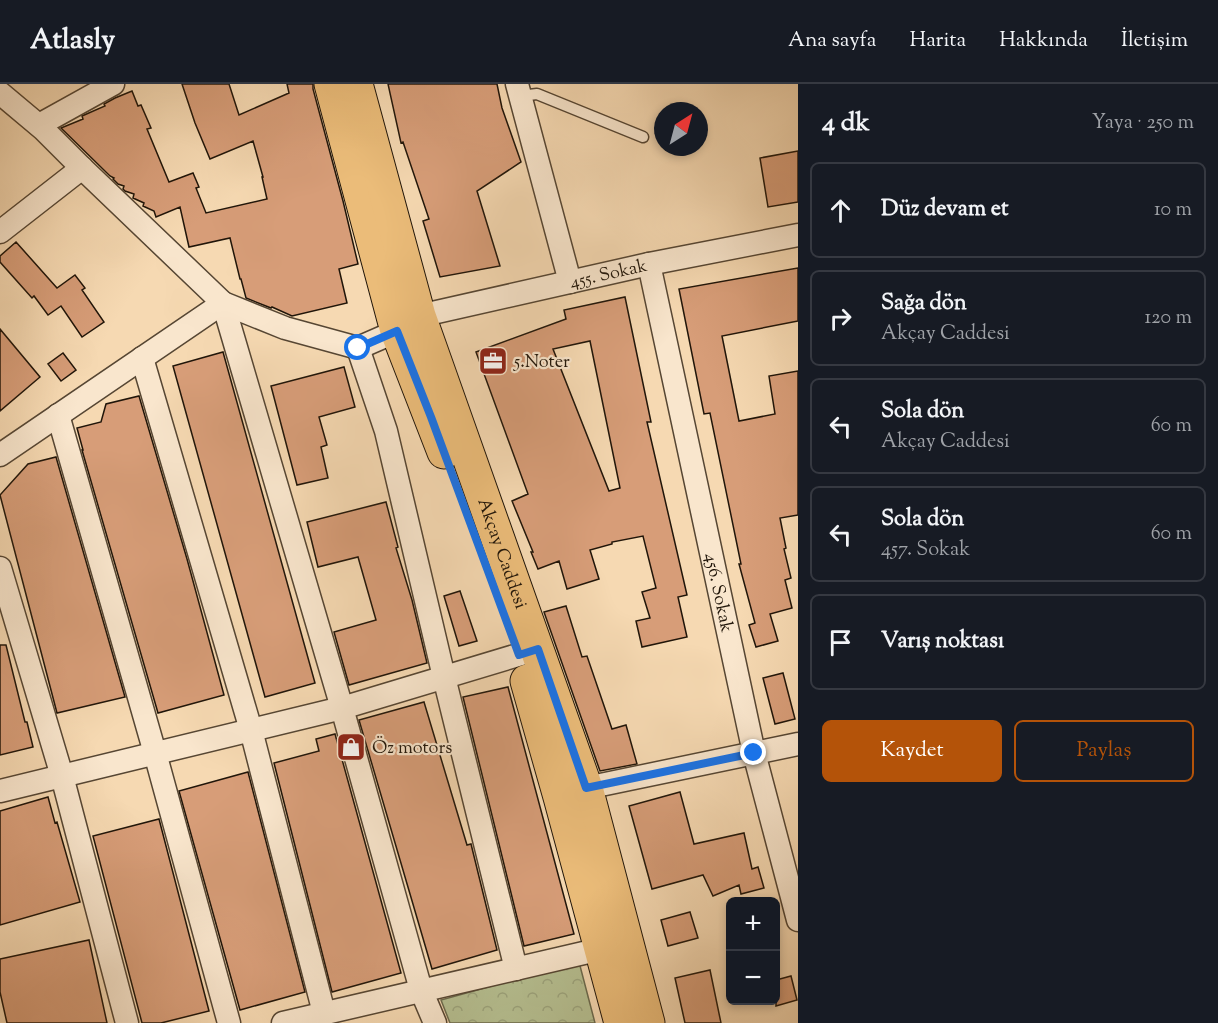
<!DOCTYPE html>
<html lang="tr">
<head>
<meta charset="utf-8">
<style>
  :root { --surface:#171b24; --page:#20242c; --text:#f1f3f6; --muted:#9ea1a6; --line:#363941; --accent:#b45309 }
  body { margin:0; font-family:"Sorts Mill Goudy",serif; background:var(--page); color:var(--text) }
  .controls { position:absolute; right:18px; bottom:18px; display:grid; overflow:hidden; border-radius:9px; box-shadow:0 3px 9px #0003 }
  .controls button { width:54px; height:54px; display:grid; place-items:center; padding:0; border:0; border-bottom:2px solid var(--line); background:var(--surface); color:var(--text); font:30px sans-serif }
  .compass { position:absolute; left:654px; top:18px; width:54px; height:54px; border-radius:50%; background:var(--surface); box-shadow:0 3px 9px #0003; rotate:36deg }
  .stop { position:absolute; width:18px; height:18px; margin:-14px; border:4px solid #1a73e8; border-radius:50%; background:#fff }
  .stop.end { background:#1a73e8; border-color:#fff; box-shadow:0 2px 6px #0008 }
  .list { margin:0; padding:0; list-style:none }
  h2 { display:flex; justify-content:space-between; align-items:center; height:78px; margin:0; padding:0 24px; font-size:26px }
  h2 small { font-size:20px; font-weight:400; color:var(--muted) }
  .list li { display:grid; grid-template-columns:39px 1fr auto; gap:18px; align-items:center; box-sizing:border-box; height:96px; margin:0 12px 12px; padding:0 12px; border:2px solid var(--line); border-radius:9px }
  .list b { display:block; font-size:22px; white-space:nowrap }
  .list p { margin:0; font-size:20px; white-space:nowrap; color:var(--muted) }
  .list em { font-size:20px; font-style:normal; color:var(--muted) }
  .actions { display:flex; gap:12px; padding:18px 24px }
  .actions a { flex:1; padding:14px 0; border:2px solid var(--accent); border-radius:9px; text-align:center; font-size:21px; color:var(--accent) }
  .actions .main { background:var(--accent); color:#fff }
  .icon { flex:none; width:33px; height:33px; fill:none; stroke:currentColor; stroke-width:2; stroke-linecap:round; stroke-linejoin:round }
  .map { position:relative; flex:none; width:798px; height:939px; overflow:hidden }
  header { display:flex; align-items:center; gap:36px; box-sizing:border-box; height:84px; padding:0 30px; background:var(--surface); border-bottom:2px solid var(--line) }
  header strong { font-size:28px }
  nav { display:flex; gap:33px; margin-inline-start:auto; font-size:21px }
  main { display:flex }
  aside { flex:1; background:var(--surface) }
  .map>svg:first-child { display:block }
  .park { fill:url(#park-crowns); stroke:#6b6a4e; stroke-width:1.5 }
  .building { fill:#d79d78; stroke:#201509; stroke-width:1.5; fill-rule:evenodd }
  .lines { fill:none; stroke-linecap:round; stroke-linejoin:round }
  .lane-casing { stroke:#564633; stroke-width:13 }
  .street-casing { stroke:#564633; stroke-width:25 }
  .primary-casing { stroke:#201509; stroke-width:35 }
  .lane { stroke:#f9e6cd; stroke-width:10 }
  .street { stroke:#f9e6cd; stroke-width:22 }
  .primary { stroke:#ebbc79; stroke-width:33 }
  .route { stroke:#1a73e8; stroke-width:8 }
  .labels { text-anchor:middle; stroke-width:4.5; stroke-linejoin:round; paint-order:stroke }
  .street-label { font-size:18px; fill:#201509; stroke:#f9e6cd }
  .poi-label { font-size:18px; fill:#201509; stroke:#f9e6cd; text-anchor:start }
</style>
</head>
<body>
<header>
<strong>Atlasly</strong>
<nav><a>Ana sayfa</a><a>Harita</a><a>Hakkında</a><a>İletişim</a></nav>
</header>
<main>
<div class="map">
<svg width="798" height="939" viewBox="0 0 798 939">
  <defs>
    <pattern id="park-crowns" width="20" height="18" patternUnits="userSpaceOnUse" patternTransform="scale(1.5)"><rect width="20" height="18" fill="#b6c092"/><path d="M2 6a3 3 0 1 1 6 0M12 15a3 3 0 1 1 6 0" fill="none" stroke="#9ca47d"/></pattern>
  </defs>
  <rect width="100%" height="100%" fill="#f6d9b2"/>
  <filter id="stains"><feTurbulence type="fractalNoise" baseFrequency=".00333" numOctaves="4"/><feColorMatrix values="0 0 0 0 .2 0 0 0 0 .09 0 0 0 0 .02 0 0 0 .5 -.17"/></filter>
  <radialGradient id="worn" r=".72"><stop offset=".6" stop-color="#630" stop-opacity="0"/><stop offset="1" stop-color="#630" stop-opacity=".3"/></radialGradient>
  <!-- park -->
  <path class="park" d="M579,878l16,61h-145l-9,-23z"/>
  <!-- building -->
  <path class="building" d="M182,0h47l10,31 50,-22 -2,-9h26v5l30,112 15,63 -19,5 8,34 -55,13 -20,-9 -1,1 -25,-10 -5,-19h-1l-10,-41 -41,9 -9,-40 -24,10 -2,-6 -11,-5 1,-3 -11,-5 1,-4 -9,-3 -2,-2 1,-3 -6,-2 -5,-5 1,-1 -4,-2 -49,-48 22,-9 -1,-3 23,-10 -1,-2 11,-6 17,-7 6,15 3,-1 10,23 -4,1 22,53 24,-9 6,14 -3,1 10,25 61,-14 -5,-22h1l-10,-36 -43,18 -15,-36z
    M388,0h109l5,24 19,54 -44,29 23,75 -60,11 -17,-56 6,-2 -26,-77 -2,1z
    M798,67v51l-30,5 -8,-49z
    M16,158l41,46 18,-13 10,13 -3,2 22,32 -22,15 -21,-31 -13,9 -14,-19 -2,2 -32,-36v-6z
    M798,184v53l-76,15 17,85 36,-7 -6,-38 29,-5v144l-18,3 6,30 -2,1 7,29 -6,2 7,28 -22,6 8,27 -22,6 -7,-22 6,-2 -16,-59h2l-31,-151 -6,1 -25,-125z
    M625,213l26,125h-4l40,173 -9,2 9,40 -45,10 -6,-26 14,-3 -8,-26 14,-4 -13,-52 -31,6v2l-22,6 9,29 -32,10 -8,-28 -21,8 -7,-17h2l-21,-51 16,-7 -52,-142 90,-33 -2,-9zM590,257l30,147 -11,3 -56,-142z
    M0,245l40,48 -40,34z
    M223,268l92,331 -50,14 -92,-331z
    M63,269l13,17 -15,11 -13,-17z
    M344,283l11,40 -36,10 8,28 -6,2 7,31 -31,7 -26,-99z
    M139,312l48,163 37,136 -66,18 -76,-263h1l-6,-22 24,-6 5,-18z
    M56,373l69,240 -68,16 -57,-218 28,-31z
    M386,418l12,45 -2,1 16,52 15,63 -78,22 -15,-53 42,-12 -18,-63 -40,10 -11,-45z
    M460,507l17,50 -18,5 -15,-50z
    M566,522l16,51 5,-1 25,73 14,-4 11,39 -37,7 -56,-159z
    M0,561h6l19,77h2l6,25 -33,8z
    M783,589l12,46 -20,5 -12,-46z
    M508,603l66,247 -50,12 -61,-249z
    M424,618l43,143 4,-1 26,106 -65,19 -73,-249z
    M335,650l66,239 -69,19 -58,-229 45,-12 -3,-12z
    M248,688l57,220 -65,18 -61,-219z
    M680,708l14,52 50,-11 8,36 6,-2 6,21 -23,6 -2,-9 -26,11 -10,-21 -51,14 -23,-83z
    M48,713l7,26 2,-1 23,80 -80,23v-114z
    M159,735l50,192 -48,12h-19l-49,-187z
    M690,828l8,26 -30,8 -7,-26z
    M89,856l18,83h-100l-7,-31v-33z
    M710,886l11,53h-36l-10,-45z
    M791,892l6,24 -21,6v-26z"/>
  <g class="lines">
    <!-- lane casing -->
    <g class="lane-casing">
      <path id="lane" d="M520,12l17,-2 106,43"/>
    </g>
    <!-- street casing -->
    <g class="street-casing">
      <g id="street">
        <path d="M517,0l53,198"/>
        <path d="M0,9l43,36 39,39 141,135 62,25 73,20 39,-17"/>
        <path d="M39,41l74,-41"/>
        <path d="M0,148l82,-64"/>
        <path id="s1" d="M649,180l105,489 44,167"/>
        <path d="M223,219l119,405 79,282 14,33"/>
        <path id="s2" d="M419,232l230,-52 149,-29"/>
        <path d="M358,264l28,83 58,246 72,292"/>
        <path d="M142,274l109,372 73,283"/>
        <path d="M58,331l97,338 74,270"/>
        <path d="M0,371l223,-152"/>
        <path d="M0,484l62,208 65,247"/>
        <path d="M586,704l212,-44"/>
        <path d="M0,707l342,-83 196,-59"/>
        <path d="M283,939l318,-74"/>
      </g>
    </g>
    <!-- primary casing -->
    <g class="primary-casing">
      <g id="primary">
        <path d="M331,0l66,247 47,121"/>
        <path id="s3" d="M356,0l63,232 167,472 62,235"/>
        <path d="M527,597l33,116 61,226"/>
      </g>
    </g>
    <!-- lane -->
    <use href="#lane" class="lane"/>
    <!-- street -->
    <use href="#street" class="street"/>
    <!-- primary -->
    <use href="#primary" class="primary"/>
  </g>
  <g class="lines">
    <!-- route -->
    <path class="route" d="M358,264l39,-17 34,86 88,238 19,-6 48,139 168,-35"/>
  </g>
  <!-- icons -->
  <defs>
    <g id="office-square" transform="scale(1.5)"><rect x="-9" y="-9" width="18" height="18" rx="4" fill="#8f2418" stroke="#f9e6cd"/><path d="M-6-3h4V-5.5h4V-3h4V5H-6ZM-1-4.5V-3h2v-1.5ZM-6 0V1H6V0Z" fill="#fff"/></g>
    <g id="shop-square" transform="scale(1.5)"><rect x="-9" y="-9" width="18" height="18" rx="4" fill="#8f2418" stroke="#f9e6cd"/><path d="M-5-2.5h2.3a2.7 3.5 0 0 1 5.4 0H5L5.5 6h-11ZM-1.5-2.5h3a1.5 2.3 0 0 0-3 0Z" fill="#fff"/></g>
  </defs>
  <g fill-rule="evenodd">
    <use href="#office-square" x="493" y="277"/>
    <use href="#shop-square" x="351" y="663"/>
  </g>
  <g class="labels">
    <!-- street labels -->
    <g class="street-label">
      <text dy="6" stroke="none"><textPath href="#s2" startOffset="194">455. Sokak</textPath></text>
      <text dy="6" stroke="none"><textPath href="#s3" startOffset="492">Akçay Caddesi</textPath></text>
      <text dy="6" stroke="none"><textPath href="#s1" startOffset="336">456. Sokak</textPath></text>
    </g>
    <!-- poi labels -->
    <g class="poi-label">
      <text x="514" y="283">5.Noter</text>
      <text x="372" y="669">Öz motors</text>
    </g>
  </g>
  <rect width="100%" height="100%" filter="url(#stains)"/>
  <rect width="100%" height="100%" fill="url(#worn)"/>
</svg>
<div class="controls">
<button>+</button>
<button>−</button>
</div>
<svg class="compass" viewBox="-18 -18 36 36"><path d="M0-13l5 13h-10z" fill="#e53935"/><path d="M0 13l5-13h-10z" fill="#9ea1a6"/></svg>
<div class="stop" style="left:358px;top:264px"></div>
<div class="stop end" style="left:754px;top:669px"></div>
</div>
<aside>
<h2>4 dk<small>Yaya · 250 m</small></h2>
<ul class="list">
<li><svg class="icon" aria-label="ahead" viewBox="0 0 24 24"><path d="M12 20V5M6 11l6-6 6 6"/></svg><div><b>Düz devam et</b></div><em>10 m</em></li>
<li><svg class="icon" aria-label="right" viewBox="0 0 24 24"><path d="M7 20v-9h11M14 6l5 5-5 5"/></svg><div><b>Sağa dön</b><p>Akçay Caddesi</p></div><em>120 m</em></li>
<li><svg class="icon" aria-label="left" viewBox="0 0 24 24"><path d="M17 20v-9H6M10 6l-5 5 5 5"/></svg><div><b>Sola dön</b><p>Akçay Caddesi</p></div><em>60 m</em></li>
<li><svg class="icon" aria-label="left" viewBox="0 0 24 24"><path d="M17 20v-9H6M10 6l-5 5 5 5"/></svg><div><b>Sola dön</b><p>457. Sokak</p></div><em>60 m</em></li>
<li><svg class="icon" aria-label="arrive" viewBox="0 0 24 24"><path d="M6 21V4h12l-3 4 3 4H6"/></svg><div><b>Varış noktası</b></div></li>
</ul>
<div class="actions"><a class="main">Kaydet</a><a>Paylaş</a></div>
</aside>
</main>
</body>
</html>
